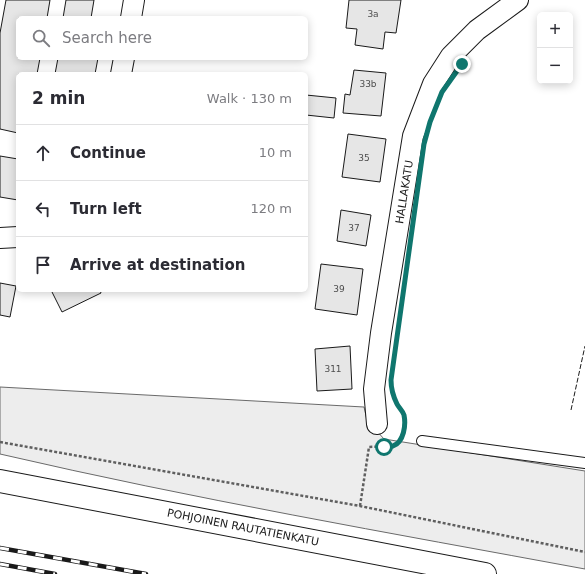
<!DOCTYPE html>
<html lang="en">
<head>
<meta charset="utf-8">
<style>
  :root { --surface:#fff; --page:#f7f7f7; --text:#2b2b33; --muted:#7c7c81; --line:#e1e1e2 }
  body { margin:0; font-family:"DejaVu Sans",sans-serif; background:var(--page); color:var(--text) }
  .controls { position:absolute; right:12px; top:12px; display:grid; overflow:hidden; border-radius:6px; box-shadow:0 2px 10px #0003 }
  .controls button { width:36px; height:36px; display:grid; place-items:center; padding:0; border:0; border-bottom:1px solid var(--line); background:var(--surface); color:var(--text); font:20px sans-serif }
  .stop { position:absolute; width:12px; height:12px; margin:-9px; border:3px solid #0f766e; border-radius:50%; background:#fff }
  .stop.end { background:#0f766e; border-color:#fff; box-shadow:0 1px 4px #0008 }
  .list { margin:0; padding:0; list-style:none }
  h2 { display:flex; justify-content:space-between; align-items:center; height:52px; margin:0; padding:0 16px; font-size:17px }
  h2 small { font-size:13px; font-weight:400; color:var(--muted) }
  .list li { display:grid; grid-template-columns:26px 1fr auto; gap:12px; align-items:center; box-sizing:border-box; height:56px; padding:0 16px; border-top:1px solid var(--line) }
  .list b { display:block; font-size:15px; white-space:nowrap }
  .list em { font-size:13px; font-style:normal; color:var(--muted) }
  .icon { flex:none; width:22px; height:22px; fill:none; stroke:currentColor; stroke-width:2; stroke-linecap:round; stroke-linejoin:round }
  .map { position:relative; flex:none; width:585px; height:574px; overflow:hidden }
  .search { position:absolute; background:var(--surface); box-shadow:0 2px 10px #0003; left:16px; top:16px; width:292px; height:44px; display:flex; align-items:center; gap:10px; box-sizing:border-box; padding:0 14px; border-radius:6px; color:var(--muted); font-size:15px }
  .panel { position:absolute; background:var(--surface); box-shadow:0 2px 10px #0003; left:16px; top:72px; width:292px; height:220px; border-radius:6px }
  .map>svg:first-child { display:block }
  .green { fill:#ededed; stroke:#6a6a6a }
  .building { fill:#e6e6e6; stroke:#1a1a1a }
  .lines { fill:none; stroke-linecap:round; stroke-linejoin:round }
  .service-casing { stroke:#1a1a1a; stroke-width:12 }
  .minor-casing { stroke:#1a1a1a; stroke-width:22 }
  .tertiary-casing { stroke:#1a1a1a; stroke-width:24 }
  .path { stroke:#5f5f5f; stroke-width:2.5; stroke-dasharray:3 2; stroke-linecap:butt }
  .service { stroke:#fff; stroke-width:10 }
  .minor { stroke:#fff; stroke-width:20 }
  .tertiary { stroke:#fff; stroke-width:22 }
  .rail-casing { stroke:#1a1a1a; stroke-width:4.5 }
  .rail { stroke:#fff; stroke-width:3; stroke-dasharray:9; stroke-linecap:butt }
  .fence { stroke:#1a1a1a; stroke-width:1; stroke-dasharray:5 2; stroke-linecap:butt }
  .route { stroke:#0f766e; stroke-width:5 }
  .labels { text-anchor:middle; stroke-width:3; stroke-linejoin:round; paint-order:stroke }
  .number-label { font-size:9px; fill:#4d4d4d }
  .street-label { font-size:11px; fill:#1a1a1a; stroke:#fff }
</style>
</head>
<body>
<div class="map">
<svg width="585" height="574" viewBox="0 0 585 574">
  <rect width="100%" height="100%" fill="#fff"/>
  <!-- green -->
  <path class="green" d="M0,387l364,20 3,13 17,19 201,32v98c-195,-36 -391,-70 -585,-115z"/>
  <!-- building -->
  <path class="building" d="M6,0h44l-3,18h-29v40h22l-3,16h-19v59l-18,-4v-96z
    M66,0h28l-3,18h-28z
    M349,0h52l-5,33 -11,-1 -2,17 -28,-4 2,-16 -11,-1z
    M58,58h40l-3,16h-40z
    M354,70l32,3 -5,43 -38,-3 2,-19 5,1z
    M306,95l30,3 -2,20 -28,-3z
    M348,134l38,5 -6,43 -38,-5z
    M0,156l18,3v41l-18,-3z
    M341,210l30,5 -5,31 -29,-5z
    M321,264l42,5 -6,46 -42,-6z
    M0,283l16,3 -6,31 -10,-2z
    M51,290h49l1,3 -39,19z
    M350,346l2,43 -35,2 -2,-42z"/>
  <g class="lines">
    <!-- service casing -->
    <g class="service-casing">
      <path id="service" d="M422,441l163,22"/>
    </g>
    <!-- minor casing -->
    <g class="minor-casing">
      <path id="minor" d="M131,18l3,-18
        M121,74l3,-16
        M0,238l18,-1
        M377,424l-3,-35 7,-56 32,-197 20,-52 18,-28 26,-26 41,-30"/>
    </g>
    <!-- tertiary casing -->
    <g class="tertiary-casing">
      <path id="tertiary" d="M0,481l485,93"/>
    </g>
    <!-- path -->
    <path class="path" d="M0,442l360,64 225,46
      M360,506l9,-59 25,-1c8,-8 14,-19 10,-32 -2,-4 -5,-7 -7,-11"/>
    <!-- service -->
    <use href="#service" class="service"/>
    <!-- minor -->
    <use href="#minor" class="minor"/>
    <!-- tertiary -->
    <use href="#tertiary" class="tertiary"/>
    <!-- rail casing -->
    <g class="rail-casing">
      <path id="rail" d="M0,548l146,26
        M0,564l55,10"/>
    </g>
    <!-- rail -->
    <use href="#rail" class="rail"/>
    <!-- fence -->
    <path class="fence" d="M571,410l14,-64"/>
  </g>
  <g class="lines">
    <!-- route -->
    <path class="route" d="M384,447c3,0 7,0 9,-1 11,-4 13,-21 11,-31 -1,-4 -5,-7 -7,-11 -4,-8 -6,-15 -6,-24l33,-236 6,-22 12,-30 20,-28"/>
  </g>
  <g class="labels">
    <!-- number labels -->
    <g class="number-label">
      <text x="373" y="17">3a</text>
      <text x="368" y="87">33b</text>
      <text x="364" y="161">35</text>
      <text x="354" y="231">37</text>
      <text x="339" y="292">39</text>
      <text x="333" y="372">311</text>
    </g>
    <!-- street labels -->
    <g class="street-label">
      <text transform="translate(404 192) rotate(-81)" y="4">HALLAKATU</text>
      <text transform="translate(243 527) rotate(11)" y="4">POHJOINEN RAUTATIENKATU</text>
    </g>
  </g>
</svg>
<div class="controls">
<button>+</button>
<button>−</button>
</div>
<div class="stop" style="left:384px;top:447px"></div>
<div class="stop end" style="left:462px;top:64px"></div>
<div class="search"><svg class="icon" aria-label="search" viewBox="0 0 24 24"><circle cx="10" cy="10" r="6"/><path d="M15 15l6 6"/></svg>Search here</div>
<section class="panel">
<h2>2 min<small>Walk · 130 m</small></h2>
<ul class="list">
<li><svg class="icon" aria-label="ahead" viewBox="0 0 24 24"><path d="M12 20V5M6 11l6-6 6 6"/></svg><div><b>Continue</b></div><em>10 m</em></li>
<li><svg class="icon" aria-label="left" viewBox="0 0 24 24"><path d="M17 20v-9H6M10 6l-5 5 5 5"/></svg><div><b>Turn left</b></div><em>120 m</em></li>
<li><svg class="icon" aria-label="arrive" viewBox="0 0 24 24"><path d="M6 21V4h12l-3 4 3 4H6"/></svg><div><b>Arrive at destination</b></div></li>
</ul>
</section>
</div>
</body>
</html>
